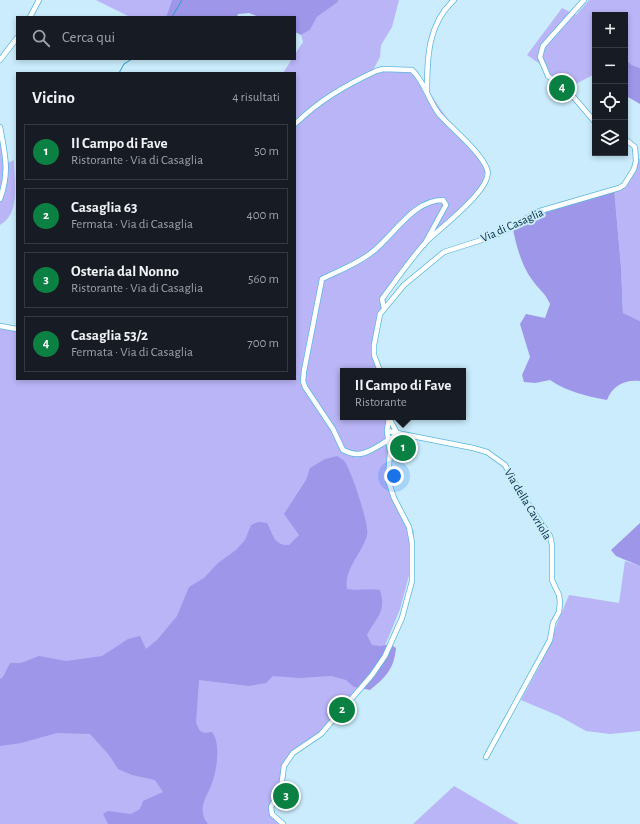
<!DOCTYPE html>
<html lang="it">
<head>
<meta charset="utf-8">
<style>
  :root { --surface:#171b24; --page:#242831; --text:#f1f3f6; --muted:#9ea1a6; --line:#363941; --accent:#0b8043 }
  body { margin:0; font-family:"Alegreya Sans",sans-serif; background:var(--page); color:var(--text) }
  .controls { position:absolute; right:12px; top:12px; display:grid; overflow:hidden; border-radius:0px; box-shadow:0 2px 6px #0003 }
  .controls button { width:36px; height:36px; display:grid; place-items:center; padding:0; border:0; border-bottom:1px solid var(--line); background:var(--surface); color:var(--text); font:20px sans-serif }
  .you { position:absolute; left:394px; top:476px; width:14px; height:14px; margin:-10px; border:3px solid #fff; border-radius:50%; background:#1a73e8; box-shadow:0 0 0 6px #1a73e833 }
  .badge { display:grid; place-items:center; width:26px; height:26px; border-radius:50%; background:var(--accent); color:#fff; font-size:13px; font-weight:700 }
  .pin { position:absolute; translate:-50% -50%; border:2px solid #fff; box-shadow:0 1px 4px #0006 }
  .popup { position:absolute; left:340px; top:368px; width:126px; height:52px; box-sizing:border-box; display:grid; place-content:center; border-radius:0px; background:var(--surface); filter:drop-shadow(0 1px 3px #0005); font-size:13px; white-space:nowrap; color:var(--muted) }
  .popup b { font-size:15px; color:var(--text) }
  .popup::after { content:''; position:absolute; left:50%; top:100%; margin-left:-8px; border:8px solid transparent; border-top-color:var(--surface) }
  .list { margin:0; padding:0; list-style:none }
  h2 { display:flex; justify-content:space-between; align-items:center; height:52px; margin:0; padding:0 16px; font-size:17px }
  h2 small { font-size:13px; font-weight:400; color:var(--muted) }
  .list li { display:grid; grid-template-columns:26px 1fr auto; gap:12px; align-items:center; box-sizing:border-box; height:56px; margin:0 8px 8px; padding:0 8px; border:1px solid var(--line); border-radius:0px }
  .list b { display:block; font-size:15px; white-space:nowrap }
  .list p { margin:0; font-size:13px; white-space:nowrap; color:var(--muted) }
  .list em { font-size:13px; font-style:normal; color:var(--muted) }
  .icon { flex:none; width:22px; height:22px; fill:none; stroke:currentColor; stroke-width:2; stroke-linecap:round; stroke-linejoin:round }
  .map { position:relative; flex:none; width:640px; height:824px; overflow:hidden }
  .search { position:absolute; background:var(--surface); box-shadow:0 2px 6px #0003; left:16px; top:16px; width:280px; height:44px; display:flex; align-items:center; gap:10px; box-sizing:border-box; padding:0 14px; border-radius:0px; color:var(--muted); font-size:15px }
  .panel { position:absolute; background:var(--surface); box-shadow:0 2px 6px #0003; left:16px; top:72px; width:280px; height:308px; border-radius:0px }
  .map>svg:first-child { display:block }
  .green { fill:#bab5f7 }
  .forest { fill:#9e96e8 }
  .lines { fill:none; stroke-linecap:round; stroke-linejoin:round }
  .stream { stroke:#259fc9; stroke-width:1 }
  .minor-casing { stroke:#5ab8dd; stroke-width:6 }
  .minor { stroke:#fff; stroke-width:4.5 }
  .labels { text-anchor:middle; stroke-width:4; stroke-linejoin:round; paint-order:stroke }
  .street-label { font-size:12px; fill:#022d3c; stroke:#caecfc }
</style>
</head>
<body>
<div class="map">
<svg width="640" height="824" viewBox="0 0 640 824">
  <rect width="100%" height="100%" fill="#caecfc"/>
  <!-- green -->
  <path class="green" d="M96,0h76l-6,17h-36z
    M338,0h61l-7,27 -11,18 -1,12 -7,13 44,1c19,35 44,66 69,97l-6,26 -39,34 -42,46 -17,33 -10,51 9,13h-38v46h44l6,74 21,41 -3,36 -11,41 -20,49 -39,55 -55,48 -1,17 -16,30 11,16h-280v-499l17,5v49h278v-306h-12l9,-14h3v-5l8,-12 -2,-7 9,-5 7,-13 21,-15z
    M589,0h51v68l-8,-3 -7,-6v-44h-30v59l-29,15 -19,-13 -7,-12 -13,-9 35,-47 14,7z
    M0,133l5,31 9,-4c0,20 7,54 -14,65z
    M640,159v162l-17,-8 -2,-46 -7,-79c13,-6 17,-14 21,-28z
    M625,561l15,5v165l-30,3 -24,-3 -27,-15 -38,-16 19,-35 29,-70 50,8z
    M454,786l65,38h-106z"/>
  <!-- forest -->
  <path class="forest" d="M172,0h166v2l-21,15 -7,13 -9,5 -6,-3v-15h-36l-10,-4 -11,1 -1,3h-71z
    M625,59l7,6 8,3v36l-12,-7 -3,-12z
    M614,188l7,79 2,46 17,8v60c-15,-2 -28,5 -33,19 -21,-4 -39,-8 -57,-20l-15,3 -11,-1 -2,-7 8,-18 -10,-33 6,-10 19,4 5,-14c-6,-13 -10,-13 -17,-23 -12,-15 -17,-37 -21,-56l48,-23z
    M337,456c3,2 6,3 8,6 6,8 25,64 22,73 -5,19 -23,33 -20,54 12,2 22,-1 33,1 7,23 -4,27 -13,45l5,10 9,1 9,-2 6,4c-2,21 -10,29 -26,42l-16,-3 -8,-7 -15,-4 -32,2 -26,-2 -7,7 -17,3 -50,-6 -3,43 4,8 5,2 7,-1c9,11 5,38 0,51 -3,10 -11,19 -9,30 0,4 3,8 5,11h-100l-5,-10 5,-3 23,3 9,-5 3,-8 20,-9 -8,-12 -23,-5 -14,-6 -9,-14 -19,-21 -33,-1 -36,10 -21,3v-67l3,-2 7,-14h11l18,-7 27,5 36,-5 26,-17 12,-3 6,13 11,-9 20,-24 12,-29 15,-9 14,-15 18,-13 9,-10 6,-15 7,-3 9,1c6,11 7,23 22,22l10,-10 -15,-21 22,-34 4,-12 15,-9z
    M640,523v43l-24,-10 -5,-6z"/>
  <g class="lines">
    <!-- stream -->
    <path class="stream" d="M172,17l10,-17
      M119,73l5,-9 8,-5"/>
    <!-- minor casing -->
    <g class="minor-casing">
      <path id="minor" d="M584,0l-41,46 -3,11 8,19 23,18 24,28
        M30,17l9,-17
        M0,60l17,-22
        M427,91c0,-34 1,-67 27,-91
        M295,124c25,-24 49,-38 81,-53l7,-2 29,1c13,12 16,30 27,44 13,15 41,37 48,55 8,19 -50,61 -62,74 -15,17 -29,37 -43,56l2,9
        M0,127c5,27 10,45 0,72
        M0,326l17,3
        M380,371l-6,-16v-10l6,-31 24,-29 40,-33 50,-16 46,-25 79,-23 5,-3 10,-16 2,-8 -1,-14 -10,-8
        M389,418l8,15
        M387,431l86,17 14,4 18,13 17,30 28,41 2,9v35l7,15 1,7 -1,10 -6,11 -3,17 -64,117
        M397,433c-4,6 -7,6 -12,9 -15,9 -25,17 -42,8l-10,-21 -28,-42 -2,-6 1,-10 18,-92c16,-8 35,-15 49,-26 22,-16 41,-53 72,-53l3,5 -22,40
        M283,824l-11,-10 -1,-7 10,-19 3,-22 9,-13 28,-19 51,-59 13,-19 17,-38 10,-37v-38l-3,-16 -15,-29 -6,-18 2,-28 -3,-21 2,-14"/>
    </g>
    <!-- minor -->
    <use href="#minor" class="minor"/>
  </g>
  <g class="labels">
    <!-- street labels -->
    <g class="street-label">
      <text transform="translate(512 225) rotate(-24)" y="4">Via di Casaglia</text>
      <text transform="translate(528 504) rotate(59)" y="4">Via della Cavriola</text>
    </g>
  </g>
</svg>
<div class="controls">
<button>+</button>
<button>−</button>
<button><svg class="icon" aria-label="locate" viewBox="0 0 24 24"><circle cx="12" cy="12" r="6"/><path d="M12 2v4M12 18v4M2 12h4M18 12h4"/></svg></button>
<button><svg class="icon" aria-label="layers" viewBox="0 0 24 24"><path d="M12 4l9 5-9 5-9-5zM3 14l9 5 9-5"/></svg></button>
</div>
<div class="you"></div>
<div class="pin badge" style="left:403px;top:448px">1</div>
<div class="popup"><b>Il Campo di Fave</b>Ristorante</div>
<div class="pin badge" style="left:342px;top:710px">2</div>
<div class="pin badge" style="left:286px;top:796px">3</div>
<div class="pin badge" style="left:562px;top:88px">4</div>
<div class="search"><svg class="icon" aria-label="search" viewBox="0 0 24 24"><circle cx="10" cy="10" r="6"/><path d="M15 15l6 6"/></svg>Cerca qui</div>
<section class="panel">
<h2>Vicino<small>4 risultati</small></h2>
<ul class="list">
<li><span class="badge">1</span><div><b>Il Campo di Fave</b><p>Ristorante · Via di Casaglia</p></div><em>50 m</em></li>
<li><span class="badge">2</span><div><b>Casaglia 63</b><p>Fermata · Via di Casaglia</p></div><em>400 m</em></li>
<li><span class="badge">3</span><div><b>Osteria dal Nonno</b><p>Ristorante · Via di Casaglia</p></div><em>560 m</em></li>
<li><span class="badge">4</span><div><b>Casaglia 53/2</b><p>Fermata · Via di Casaglia</p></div><em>700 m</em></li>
</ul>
</section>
</div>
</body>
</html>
